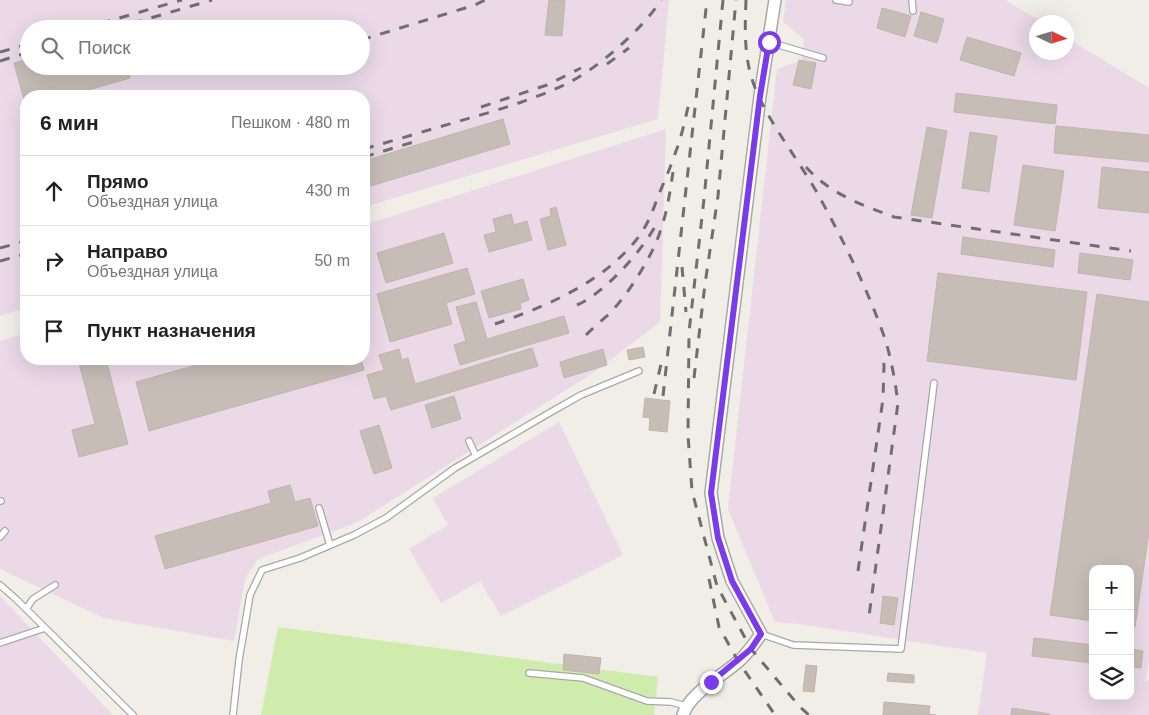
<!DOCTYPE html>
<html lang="ru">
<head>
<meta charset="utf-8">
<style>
  :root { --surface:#fff; --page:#f2f2f2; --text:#222; --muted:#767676; --line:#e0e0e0 }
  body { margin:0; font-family:Helvetica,sans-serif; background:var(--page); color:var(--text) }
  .controls { position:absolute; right:15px; bottom:15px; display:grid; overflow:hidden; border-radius:10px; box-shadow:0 5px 20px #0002 }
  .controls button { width:45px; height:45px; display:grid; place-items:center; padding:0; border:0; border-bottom:1px solid var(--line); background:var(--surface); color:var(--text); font:25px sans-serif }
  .compass { position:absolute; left:1029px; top:15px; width:45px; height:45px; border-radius:50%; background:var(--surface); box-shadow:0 5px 20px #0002; rotate:94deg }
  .stop { position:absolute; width:15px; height:15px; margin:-11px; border:4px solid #7c3aed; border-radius:50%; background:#fff }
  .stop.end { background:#7c3aed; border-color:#fff; box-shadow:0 1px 5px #0008 }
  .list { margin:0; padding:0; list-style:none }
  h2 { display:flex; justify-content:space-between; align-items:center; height:65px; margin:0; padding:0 20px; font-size:21px }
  h2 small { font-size:16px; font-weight:400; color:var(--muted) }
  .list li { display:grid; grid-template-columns:32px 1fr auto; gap:15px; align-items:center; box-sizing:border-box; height:70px; padding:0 20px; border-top:1px solid var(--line) }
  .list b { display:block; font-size:19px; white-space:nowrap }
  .list p { margin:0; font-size:16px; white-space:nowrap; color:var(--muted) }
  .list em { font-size:16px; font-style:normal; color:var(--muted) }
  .icon { flex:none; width:28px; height:28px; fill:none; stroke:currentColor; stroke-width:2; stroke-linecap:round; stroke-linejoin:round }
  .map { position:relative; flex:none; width:1149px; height:715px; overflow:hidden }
  .search { position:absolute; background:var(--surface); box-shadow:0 5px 20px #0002; left:20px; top:20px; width:350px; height:55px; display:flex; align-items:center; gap:12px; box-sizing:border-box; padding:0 18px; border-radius:28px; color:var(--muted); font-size:19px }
  .panel { position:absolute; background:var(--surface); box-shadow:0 5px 20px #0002; left:20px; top:90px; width:350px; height:275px; border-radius:20px }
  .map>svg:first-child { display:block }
  .industrial { fill:#ebd9e8; fill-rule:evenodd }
  .grass { fill:#cfecac }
  .building { fill:#c6bdb6; stroke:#c4b3a9 }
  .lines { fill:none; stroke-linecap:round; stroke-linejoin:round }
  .service-casing { stroke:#a8a8a8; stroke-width:8 }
  .minor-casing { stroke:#a8a8a8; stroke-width:14 }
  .service { stroke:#fff; stroke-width:5.5 }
  .minor { stroke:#fff; stroke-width:11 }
  .rail { stroke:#6f6f6f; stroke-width:3; stroke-dasharray:10 10; stroke-linecap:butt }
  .route { stroke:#7c3aed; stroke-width:6 }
</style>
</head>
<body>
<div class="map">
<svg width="1149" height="715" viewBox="0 0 1149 715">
  <rect width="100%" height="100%" fill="#f1ede7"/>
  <!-- industrial -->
  <path class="industrial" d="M0,0h669l-11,119 -294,88v-111h-338v212l-26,8zM29,29h332v37h-332z
    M786,0h219l37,22h-6v30h30l1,-14 82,50v570l-3,22 3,1v34h-171l9,-62 -188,-29 -24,-2 -47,-113 49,-440 25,-9 2,-21 -21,-17zM1093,569h37v127h-37z
    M666,129l-6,193 -67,51 -237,150 -98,36 -13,20 -11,62 -130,-23 -104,-49v-228l26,-8v26h338v-134z
    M559,422l64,133 -122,61 -21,-35 -39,22 -32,-54 39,-24 -15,-27z
    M0,596l113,119h-113z"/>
  <!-- grass -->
  <path class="grass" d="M278,627l380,50 -4,38h-393z"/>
  <!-- building -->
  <path class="building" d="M549,0h16l-3,36 -17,-1z
    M882,8l29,8 -6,21 -28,-9z
    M921,12l23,7 -7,24 -23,-7z
    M967,37l54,16 -7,23 -54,-16z
    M29,59v7h98l3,12 -62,18h-42v11l-12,-44z
    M799,60l17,3 -5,26 -18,-4z
    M956,93l101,12 -2,19 -101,-12z
    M503,119l7,25 -146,44v-27z
    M1056,126l93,9v27l-95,-9z
    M927,127l20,4 -15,87 -21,-3z
    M970,132l27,4 -8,56 -27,-4z
    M1023,165l41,6 -9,60 -41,-6z
    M1102,167l47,5v41l-51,-5z
    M556,207l10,38 -18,5 -8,-31 11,-3 -1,-7z
    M511,214l3,11 13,-4 5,19 -43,12 -5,-17 12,-3 -3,-13z
    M444,233l9,30 -67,20 -9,-30z
    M963,237l92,13 -2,17 -92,-13z
    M1080,253l53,7 -3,20 -52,-7z
    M467,268l8,26 -29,9 6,21 -62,18 -13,-48z
    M938,273l149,19 -11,88 -149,-19z
    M523,279l6,21 -9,3 1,6 -32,9 -8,-27z
    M1097,294l52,8v230l-14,95 -5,-1v-57h-37v52l-43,-6z
    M476,302l11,37 77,-23 5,17 -109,32 -6,-20 12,-4 -10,-34z
    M643,347l2,10 -16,3 -2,-10z
    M532,348l6,18 -147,44 -5,-14 -12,3 -7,-24 17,-5 -5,-15 20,-6 3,11 6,-2 7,26z
    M603,349l4,16 -43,13 -4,-16z
    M78,359h28l22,85 -49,13 -7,-27 23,-6z
    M218,359h143l3,11 -215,61 -13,-49z
    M454,396l7,23 -29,9 -7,-23z
    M645,398l25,3 -3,31 -18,-2 1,-12 -7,-1z
    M379,425l13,43 -18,6 -14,-43z
    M290,485l5,17 15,-4 8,28 -153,43 -10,-33 116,-33 -3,-12z
    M883,596l15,2 -4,27 -14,-2z
    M1034,638l59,7v18l-61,-7z
    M1130,649l13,2 -2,17 -11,-1z
    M564,654l37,4 -2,16 -36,-4z
    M806,665l11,1 -3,26 -11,-1z
    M888,673l26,2v8l-27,-2z
    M884,702l46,4 -1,8 7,1h-53z
    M1012,708l38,6v1h-39z"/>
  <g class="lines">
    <!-- service casing -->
    <g class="service-casing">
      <path id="service" d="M836,0l13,2
        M912,0l1,11
        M769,42l54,16
        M469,441l7,15
        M0,501h1
        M319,508l11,37
        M0,537l5,-6
        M0,585l16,14 117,116
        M26,609l7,-10 22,-14
        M761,634l32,11 108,4 33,-266
        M0,643l45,-15
        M529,673l54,5 64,23 24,1 15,4
        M233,715l6,-55 11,-65 12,-25 38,-12 54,-23 32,-17 69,-50 89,-52 37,-21 58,-24"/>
    </g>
    <!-- minor casing -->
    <g class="minor-casing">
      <path id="minor" d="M683,715c6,-21 39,-39 56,-54 9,-8 15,-17 22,-27l-29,-53 -14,-43 -7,-45 49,-397 15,-96"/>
    </g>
    <!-- service -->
    <use href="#service" class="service"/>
    <!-- minor -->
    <use href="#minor" class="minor"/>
    <!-- rail -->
    <path class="rail" d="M723,0l-19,199 -15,133 -1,103 4,56 25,95 34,63 49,58 9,8
      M746,0c-1,25 -2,51 5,76 12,41 48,83 69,122 24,44 47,90 64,138 7,21 11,44 14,67l-29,213
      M81,29l101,-29
      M113,29l99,-29
      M361,40l114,-35 10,-5
      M0,52l29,-8
      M0,61l29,-9
      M607,64l22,-16
      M481,107l66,-22 34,-17
      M364,149c35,-10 71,-21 106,-31 32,-9 64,-19 94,-33 31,-14 79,-56 97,-85
      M364,157l56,-17
      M806,167c24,27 56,38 88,50l237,34
      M0,248l26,-7
      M0,261l26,-7
      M682,267l4,45
      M577,305c28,-12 68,-57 81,-84
      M495,324c52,-18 107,-41 142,-85 11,-14 16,-29 22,-45 6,-14 12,-28 17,-43 6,-15 9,-32 13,-48
      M586,335c7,-7 15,-14 23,-21 18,-18 43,-57 51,-82 7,-19 10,-40 13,-60
      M694,378l11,-94 13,-88 18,-196
      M654,394l8,-34
      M663,396l44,-396
      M858,571l25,-172 1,-33 -1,-11
      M709,579l10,48 19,34 37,54"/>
  </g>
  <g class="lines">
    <!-- route -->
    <path class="route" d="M711,682l40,-33 10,-15 -29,-53 -14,-43 -7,-45 49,-397 9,-54"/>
  </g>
</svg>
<div class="controls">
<button>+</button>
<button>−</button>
<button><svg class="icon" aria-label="layers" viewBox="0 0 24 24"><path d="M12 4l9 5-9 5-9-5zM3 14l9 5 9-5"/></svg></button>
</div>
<svg class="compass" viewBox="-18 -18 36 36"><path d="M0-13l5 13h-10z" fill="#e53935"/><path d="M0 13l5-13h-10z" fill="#767676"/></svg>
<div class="stop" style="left:769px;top:42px"></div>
<div class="stop end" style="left:711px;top:682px"></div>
<div class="search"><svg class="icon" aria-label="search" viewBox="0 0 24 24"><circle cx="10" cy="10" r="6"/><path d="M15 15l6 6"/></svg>Поиск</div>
<section class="panel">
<h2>6 мин<small>Пешком · 480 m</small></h2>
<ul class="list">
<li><svg class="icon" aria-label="ahead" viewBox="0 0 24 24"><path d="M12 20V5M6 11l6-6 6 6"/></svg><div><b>Прямо</b><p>Объездная улица</p></div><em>430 m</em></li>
<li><svg class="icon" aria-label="right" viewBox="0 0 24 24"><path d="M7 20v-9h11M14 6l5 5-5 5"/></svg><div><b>Направо</b><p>Объездная улица</p></div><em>50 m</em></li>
<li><svg class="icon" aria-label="arrive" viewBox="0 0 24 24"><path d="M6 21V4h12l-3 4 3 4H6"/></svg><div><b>Пункт назначения</b></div></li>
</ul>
</section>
</div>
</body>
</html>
